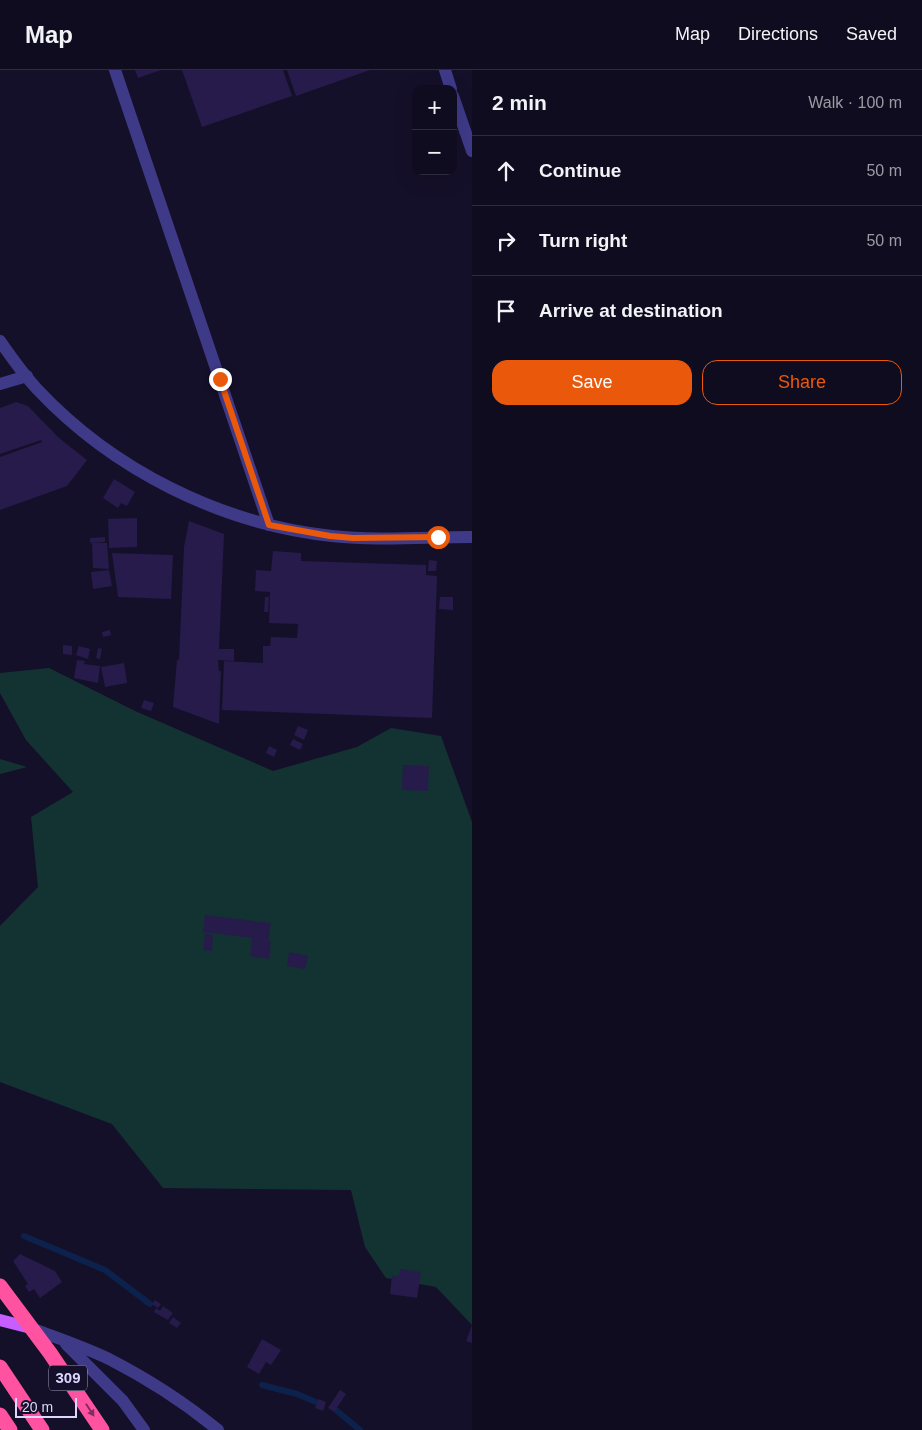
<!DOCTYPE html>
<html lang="en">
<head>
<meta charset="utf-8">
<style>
  :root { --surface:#100c1f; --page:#1e1a2c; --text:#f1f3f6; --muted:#9c9ba4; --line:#302c3d; --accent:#ea580c }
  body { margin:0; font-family:Helvetica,sans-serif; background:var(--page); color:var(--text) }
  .controls { position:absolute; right:15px; top:15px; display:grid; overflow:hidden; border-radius:10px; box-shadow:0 5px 20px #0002 }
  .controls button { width:45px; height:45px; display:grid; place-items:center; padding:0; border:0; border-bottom:1px solid var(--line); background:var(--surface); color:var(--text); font:25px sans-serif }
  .scale { position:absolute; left:15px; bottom:12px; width:62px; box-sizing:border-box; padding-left:5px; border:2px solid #ddd7ff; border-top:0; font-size:14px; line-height:18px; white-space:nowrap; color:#ddd7ff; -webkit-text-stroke:4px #151029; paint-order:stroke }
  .stop { position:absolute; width:15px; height:15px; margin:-11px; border:4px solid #ea580c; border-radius:50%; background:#fff }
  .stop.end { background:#ea580c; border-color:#fff; box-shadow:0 1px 5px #0008 }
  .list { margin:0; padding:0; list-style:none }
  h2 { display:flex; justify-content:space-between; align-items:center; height:65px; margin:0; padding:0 20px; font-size:21px }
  h2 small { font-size:16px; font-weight:400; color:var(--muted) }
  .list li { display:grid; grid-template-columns:32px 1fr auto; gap:15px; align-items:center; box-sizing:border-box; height:70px; padding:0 20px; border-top:1px solid var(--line) }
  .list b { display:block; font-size:19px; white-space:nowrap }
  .list em { font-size:16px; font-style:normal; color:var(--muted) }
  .actions { display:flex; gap:10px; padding:15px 20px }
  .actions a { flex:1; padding:11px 0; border:1px solid var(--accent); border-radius:15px; text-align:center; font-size:18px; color:var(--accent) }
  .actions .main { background:var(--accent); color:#fff }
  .icon { flex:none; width:28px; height:28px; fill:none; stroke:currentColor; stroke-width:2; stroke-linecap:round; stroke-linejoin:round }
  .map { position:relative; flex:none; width:472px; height:1360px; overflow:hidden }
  header { display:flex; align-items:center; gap:30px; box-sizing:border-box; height:70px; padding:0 25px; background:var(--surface); border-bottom:1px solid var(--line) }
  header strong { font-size:24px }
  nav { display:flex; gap:28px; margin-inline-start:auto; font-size:18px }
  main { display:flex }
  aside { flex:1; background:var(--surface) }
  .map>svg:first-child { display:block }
  .green { fill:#133333 }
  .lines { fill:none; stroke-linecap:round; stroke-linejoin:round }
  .stream { stroke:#0c224c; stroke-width:6 }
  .building { fill:#261b4a }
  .minor { stroke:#3f3a88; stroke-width:12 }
  .major { stroke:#c75eff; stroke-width:12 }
  .highway { stroke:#ff52a1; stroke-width:15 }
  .oneway { fill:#7e2e5f }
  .route { stroke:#ea580c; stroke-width:6 }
  .labels { text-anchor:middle; stroke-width:4; stroke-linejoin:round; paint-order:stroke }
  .shield { fill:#151029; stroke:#a19bbf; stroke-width:1 }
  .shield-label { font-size:15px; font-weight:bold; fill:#ddd7ff }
</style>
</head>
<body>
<header>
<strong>Map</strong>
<nav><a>Map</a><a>Directions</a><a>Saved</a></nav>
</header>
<main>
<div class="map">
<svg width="472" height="1360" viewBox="0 0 472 1360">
  <rect width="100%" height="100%" fill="#151029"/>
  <!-- green -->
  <path class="green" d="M49,598l86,43 138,60 84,-24 34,-19 50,8 31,86v503l-36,-38 -50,-9 -21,-31 -14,-57 -188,-2 -51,-64 -112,-42v-156l38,-39 -7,-70 42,-25 -47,-52 -26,-47v-20z
    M0,689l27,8 -27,7z"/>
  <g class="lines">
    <!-- stream -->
    <path class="stream" d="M24,1166l81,34 45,34
      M262,1315l35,9 19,8
      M337,1341l23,19"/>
  </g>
  <!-- building -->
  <path class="building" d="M135,0h26l-23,8z
    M182,0h101l9,26 -90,31z
    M287,0h83l-74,26z
    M16,332l12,4 31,32 28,22 -20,26 -67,24v-53l42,-15 -1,-2 -41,14v-46z
    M114,409l21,13 -8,14 -6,-3 -3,5 -15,-10z
    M137,448v29l-28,1 -1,-29z
    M189,451l35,13 -5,115h15v12l-16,-1 1,11h2l-2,53 -46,-17 4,-47h2l5,-113z
    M105,467v5l-15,1v-5z
    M92,473h15l2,26 -16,-1z
    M273,481l28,2v8l125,4v10l11,1 -5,142 -210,-8 2,-49 39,2v-17h7l1,-9 26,1 1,-14 -29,-1 1,-31 -15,-1 1,-21 15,1z
    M112,483l61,2 -2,44 -53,-2z
    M429,490l8,1 -1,10h-8z
    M109,500l3,16 -19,3 -2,-17z
    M265,527h4l-1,15h-4z
    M440,527h13v13l-14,-1z
    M110,560l1,5 -8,2 -1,-5z
    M63,575l9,1v9l-9,-1z
    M79,576l11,3 -2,10 -12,-4z
    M98,578l4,1 -2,10 -4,-1z
    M77,590l8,1 -1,3 16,2 -2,17 -24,-5z
    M124,593l3,20 -22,4 -4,-20z
    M144,630l10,3 -3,8 -10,-3z
    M298,656l10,4 -4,10 -10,-5z
    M293,669l10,5 -3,6 -10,-5z
    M269,676l8,4 -3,7 -8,-4z
    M403,695l26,1 -1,25 -26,-1z
    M205,845l66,8 -3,18h3l-2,18 -19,-3 2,-18 -49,-6z
    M205,864l8,1 -1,16 -9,-1z
    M289,882l19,4 -3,13 -18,-3z
    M20,1184l35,17 7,11 -22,16 -6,-9 -5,3 -4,-6 3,-2 -15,-23z
    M400,1199l21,3 -4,26 -27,-4 2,-19 7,1z
    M155,1230l6,4 -3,4 -6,-4z
    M163,1236l10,7 -5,7 -14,-8 2,-4 4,3z
    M173,1247l8,6 -4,5 -8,-5z
    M472,1255v18l-6,-2z
    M262,1269l19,11 -10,15 -5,-3 -7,12 -12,-7z
    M340,1320l6,4 -12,18 -6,-4z
    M319,1329l7,3 -3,9 -8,-3z"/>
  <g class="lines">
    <!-- minor -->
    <path class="minor" d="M115,0l154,455
      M445,0l6,19
      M453,26l19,55
      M0,271c11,16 23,33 37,48 76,81 184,135 295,147 46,5 94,1 140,1
      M0,314l27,-8
      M31,1258c26,10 53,19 78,31 39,20 75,43 109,71
      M66,1274l57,57 21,29"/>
    <!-- major -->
    <path class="major" d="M0,1250l31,8"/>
    <!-- highway -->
    <path class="highway" d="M0,1216l50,67 52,77
      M0,1297l42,63
      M0,1345l10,15"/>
  </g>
  <!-- one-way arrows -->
  <defs><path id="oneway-solid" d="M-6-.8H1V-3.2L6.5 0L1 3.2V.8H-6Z" transform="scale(1.25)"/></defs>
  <use class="oneway" href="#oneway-solid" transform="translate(90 1340) rotate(57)"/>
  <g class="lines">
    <!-- route -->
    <path class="route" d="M220,309l49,146 61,11 23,2 85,-1"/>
  </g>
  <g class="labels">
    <!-- shield labels -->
    <rect class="shield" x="49" y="1295.5" width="38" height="25" rx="4"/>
    <g class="shield-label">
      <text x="68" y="1313">309</text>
    </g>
  </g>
</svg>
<div class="controls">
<button>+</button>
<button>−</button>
</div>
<div class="scale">20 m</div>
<div class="stop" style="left:438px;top:467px"></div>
<div class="stop end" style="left:220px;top:309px"></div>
</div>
<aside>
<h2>2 min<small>Walk · 100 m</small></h2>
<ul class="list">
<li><svg class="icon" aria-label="ahead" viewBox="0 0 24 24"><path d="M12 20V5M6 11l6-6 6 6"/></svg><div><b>Continue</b></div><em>50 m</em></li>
<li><svg class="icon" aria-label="right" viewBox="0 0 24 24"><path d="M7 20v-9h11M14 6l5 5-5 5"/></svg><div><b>Turn right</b></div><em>50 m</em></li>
<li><svg class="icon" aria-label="arrive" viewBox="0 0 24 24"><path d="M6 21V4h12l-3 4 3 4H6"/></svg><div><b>Arrive at destination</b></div></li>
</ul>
<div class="actions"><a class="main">Save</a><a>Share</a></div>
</aside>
</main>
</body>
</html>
